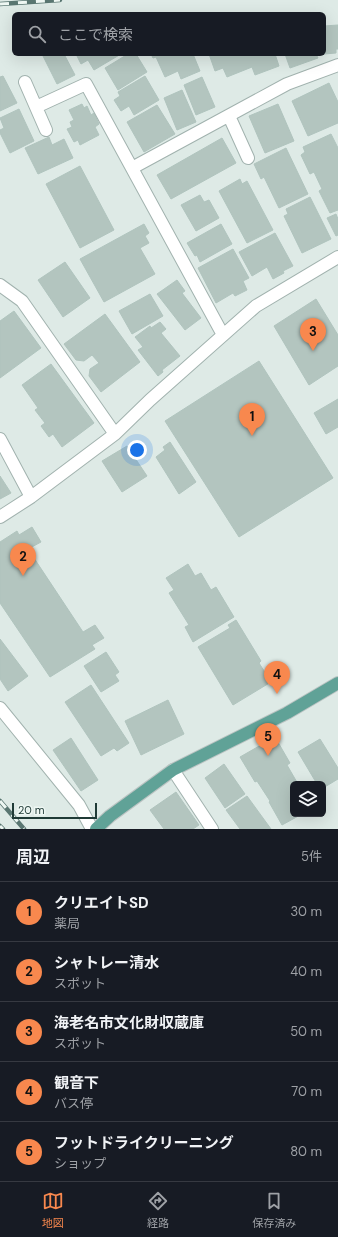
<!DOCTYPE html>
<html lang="ja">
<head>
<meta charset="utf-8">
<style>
  :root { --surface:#171b24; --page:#242831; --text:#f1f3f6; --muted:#9ea1a6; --line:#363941; --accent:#f8884e }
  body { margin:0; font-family:"DM Sans","Noto Sans JP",sans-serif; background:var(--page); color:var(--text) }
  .controls { position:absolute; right:12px; bottom:12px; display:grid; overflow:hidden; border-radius:6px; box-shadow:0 4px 16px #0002 }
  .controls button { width:36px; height:36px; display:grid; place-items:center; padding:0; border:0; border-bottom:1px solid var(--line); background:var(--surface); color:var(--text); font:20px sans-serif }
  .scale { position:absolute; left:12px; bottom:10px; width:85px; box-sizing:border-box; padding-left:4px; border:2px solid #1f3a36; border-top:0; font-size:11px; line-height:14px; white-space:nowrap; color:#1f3a36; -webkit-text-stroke:3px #eef7f3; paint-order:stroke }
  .you { position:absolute; left:137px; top:450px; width:14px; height:14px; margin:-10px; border:3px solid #fff; border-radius:50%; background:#1a73e8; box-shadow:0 0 0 6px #1a73e833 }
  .badge { display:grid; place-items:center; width:26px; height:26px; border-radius:50%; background:var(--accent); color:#111; font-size:13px; font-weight:700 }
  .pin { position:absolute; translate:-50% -33px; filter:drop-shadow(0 1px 2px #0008) }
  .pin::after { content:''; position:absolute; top:21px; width:14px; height:12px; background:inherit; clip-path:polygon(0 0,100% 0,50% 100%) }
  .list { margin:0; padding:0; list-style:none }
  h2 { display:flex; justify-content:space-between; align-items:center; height:52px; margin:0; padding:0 16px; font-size:17px }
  h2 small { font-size:13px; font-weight:400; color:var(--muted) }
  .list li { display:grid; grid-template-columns:26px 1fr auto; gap:12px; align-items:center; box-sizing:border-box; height:60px; padding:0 16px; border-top:1px solid var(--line) }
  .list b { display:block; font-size:15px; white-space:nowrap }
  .list p { margin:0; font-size:13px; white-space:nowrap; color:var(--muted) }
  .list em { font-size:13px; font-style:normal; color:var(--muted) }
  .icon { flex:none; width:22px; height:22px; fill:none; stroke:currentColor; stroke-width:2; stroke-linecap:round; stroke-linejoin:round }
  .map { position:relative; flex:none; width:338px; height:829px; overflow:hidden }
  .search { position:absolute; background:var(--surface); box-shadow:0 4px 16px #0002; left:12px; right:12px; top:12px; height:44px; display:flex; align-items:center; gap:10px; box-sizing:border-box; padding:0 14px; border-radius:6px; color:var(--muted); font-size:15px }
  .sheet { height:352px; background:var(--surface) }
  nav { display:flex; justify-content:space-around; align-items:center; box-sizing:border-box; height:56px; border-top:1px solid var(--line); background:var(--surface); font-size:11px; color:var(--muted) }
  nav a { display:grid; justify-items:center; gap:2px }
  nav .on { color:var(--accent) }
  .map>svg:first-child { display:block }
  .building { fill:#b3c5bf; stroke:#b0c4be }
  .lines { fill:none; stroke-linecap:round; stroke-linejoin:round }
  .minor-casing { stroke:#a1b2ae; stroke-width:14 }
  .major-casing { stroke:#bcc4c3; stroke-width:14 }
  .minor { stroke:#fff; stroke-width:12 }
  .major { stroke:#60a297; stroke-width:12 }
  .rail-casing { stroke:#597671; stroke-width:4.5 }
  .rail { stroke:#eef7f3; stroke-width:3; stroke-dasharray:9; stroke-linecap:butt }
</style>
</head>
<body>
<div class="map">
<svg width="338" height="829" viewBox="0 0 338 829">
  <rect width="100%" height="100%" fill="#deeae6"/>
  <!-- building -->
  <path class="building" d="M338,25v24h-2v4l-12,1v-28z
    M42,54h22l11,21 -18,9z
    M76,54h45l-27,16 -6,-10 -7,4z
    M128,54h8l11,18 -29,18 -13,-22z
    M151,54h42l7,17 -19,8 -3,-8 -13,6 -9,-20 -3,1z
    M209,54h66l4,12 -24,9 -3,-8 -25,10 -4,-9 -8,3z
    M285,54h31l2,4 -28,10z
    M3,76l14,27 -17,8v-34z
    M145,76l14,24 -25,15 -5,-9 -8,5 -7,-11 6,-4 -2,-4z
    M202,77l13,30 -19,8 -12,-30z
    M329,83l9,19v21l-30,13 -16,-35z
    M182,90l14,32 -19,8 -13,-32z
    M82,104l2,4 3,-2 4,9 3,-2 5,11 -4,3 4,8 -19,10 -2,-5 -4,2 -7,-13 5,-2 -2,-5 4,-2 -5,-10z
    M278,104l16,37 -29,12 -16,-37z
    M157,105l18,29 -31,18 -17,-30z
    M19,109l15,32 -24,12 -10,-20v-3l4,-2 -4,-10z
    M331,134l7,14v62l-8,3 -11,-22 3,-2 -8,-17 -4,2 -9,-19 4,-3 -2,-5z
    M49,137l3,8 12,-6 9,19 -35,16 -13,-26z
    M222,138l14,25 -65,36 -14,-24z
    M286,148l22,46 -29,14 -15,-31 -3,2 -7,-15z
    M80,166l34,64 -34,18 -34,-64z
    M240,179l2,5 5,-3 26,49 -26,13 -28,-52z
    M200,195l4,7 5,-2 10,18 -23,13 -15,-26z
    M310,197l21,42 -29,14 -18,-37 4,-2 -2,-5z
    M336,214l2,5v16l-2,1 -9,-18z
    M144,224l5,9 -4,3 4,7 -9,5 15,26 -51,28 -24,-43z
    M221,224l11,20 -32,18 -3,-7 -2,1 -8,-13z
    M275,233l18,33 -10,5 1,2 -11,6 -6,-12 -15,9 -13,-24z
    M233,249l16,29 -6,3 4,9 -12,6 -2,-3 -17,10 -18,-35z
    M65,262l25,36 -27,19 -25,-37z
    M177,280l8,11 -3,2 19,25 -16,12 -28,-36z
    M150,294l13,22 -31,18 -13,-23z
    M316,299l22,36v31l-29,19 -35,-59z
    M14,311l27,37 -41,30v-57z
    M105,314l35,48 -39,30 -12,-16 1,-7 9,-6 -7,-8 -8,6 -8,-1 -12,-16z
    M160,322l6,7 -5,4 19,23 -18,14 1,2 -5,4 -20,-26 5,-3 -8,-10 15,-11 1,2z
    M259,361l74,117 -94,59 -74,-116z
    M51,364l43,59 -32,24 -9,-13 -4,3 -8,-11 4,-3 -10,-13 3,-2 -16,-23z
    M338,399v28l-12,7 -12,-21z
    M170,442l26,40 -17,12 -23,-37 9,-7 -2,-3z
    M127,446l20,30 -25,16 -20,-31z
    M0,476l11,17 -11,6z
    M32,527l9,15 -13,7 55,83 12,-7 9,13 -12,7 3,4 -45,28 -50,-74v-61l17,-11 2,4z
    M188,564l7,12 6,-3 10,17 5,-3 18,30 -41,25 -8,-15 4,-2 -20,-32 5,-3 -8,-12z
    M236,620l25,41 -2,2 12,19 -38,23 -35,-58 32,-19 -2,-3z
    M0,639l28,37 -20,15 -8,-12z
    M106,652l13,20 -4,3 4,6 -18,11 -17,-26z
    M91,685l38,58 -12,8 -3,-3 -13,8 -36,-54z
    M168,700l16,34 -43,21 -16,-34z
    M275,737l15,26 -3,2 11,19h-5v30h9l-20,11 -13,-23 1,-1 -13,-20 -2,1 -15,-25z
    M71,738l27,42 -17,11 -28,-41z
    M320,739l18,29v11l-15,9v-4h-6l-19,-32z
    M224,764l21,30 -20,14 -20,-30z
    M176,792l23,33 -6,4h-29l-14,-19z
    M247,796l24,33h-31l-14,-19z"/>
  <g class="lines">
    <!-- minor casing -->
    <g class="minor-casing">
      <path id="minor" d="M25,82l21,48
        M36,107l50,-23 137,251
        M229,116l19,42
        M132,168l155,-84 51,-19
        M0,285l22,16 93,133
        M0,439l31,58
        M0,517l31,-20 84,-63 35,-34 106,-94 82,-49
        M0,708l79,97 13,24
        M173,770l39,59"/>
    </g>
    <!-- major casing -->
    <g class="major-casing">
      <path id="major" d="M96,829l14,-13 63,-46 114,-57 51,-30"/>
    </g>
    <!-- minor -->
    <use href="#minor" class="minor"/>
    <!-- major -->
    <use href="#major" class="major"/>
    <!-- rail casing -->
    <g class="rail-casing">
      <path id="rail" d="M0,4l60,-4
        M0,801l24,28
        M0,826l3,3"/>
    </g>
    <!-- rail -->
    <use href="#rail" class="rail"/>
  </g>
</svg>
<div class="controls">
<button><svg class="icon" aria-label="layers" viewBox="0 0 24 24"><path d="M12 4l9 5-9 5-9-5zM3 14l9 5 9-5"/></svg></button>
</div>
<div class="scale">20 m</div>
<div class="you"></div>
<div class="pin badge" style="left:252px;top:436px">1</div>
<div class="pin badge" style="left:23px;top:576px">2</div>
<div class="pin badge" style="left:313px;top:351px">3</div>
<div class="pin badge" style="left:277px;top:694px">4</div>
<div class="pin badge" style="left:268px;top:756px">5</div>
<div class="search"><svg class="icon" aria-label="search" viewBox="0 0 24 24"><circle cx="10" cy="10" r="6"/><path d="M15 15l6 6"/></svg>ここで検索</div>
</div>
<section class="sheet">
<h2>周辺<small>5件</small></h2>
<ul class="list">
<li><span class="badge">1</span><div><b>クリエイトSD</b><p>薬局</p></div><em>30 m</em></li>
<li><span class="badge">2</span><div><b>シャトレー清水</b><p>スポット</p></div><em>40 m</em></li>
<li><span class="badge">3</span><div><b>海老名市文化財収蔵庫</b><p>スポット</p></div><em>50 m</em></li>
<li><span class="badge">4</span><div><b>観音下</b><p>バス停</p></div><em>70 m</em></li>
<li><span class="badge">5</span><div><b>フットドライクリーニング</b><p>ショップ</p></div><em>80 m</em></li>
</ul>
</section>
<nav>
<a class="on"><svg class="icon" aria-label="map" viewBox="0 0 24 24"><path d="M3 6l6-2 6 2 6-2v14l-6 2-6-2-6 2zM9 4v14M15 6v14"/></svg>地図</a>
<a><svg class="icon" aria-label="directions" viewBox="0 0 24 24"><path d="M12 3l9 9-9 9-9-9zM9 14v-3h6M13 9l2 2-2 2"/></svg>経路</a>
<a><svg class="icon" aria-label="saved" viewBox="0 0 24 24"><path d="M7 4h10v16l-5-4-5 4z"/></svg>保存済み</a>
</nav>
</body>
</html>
